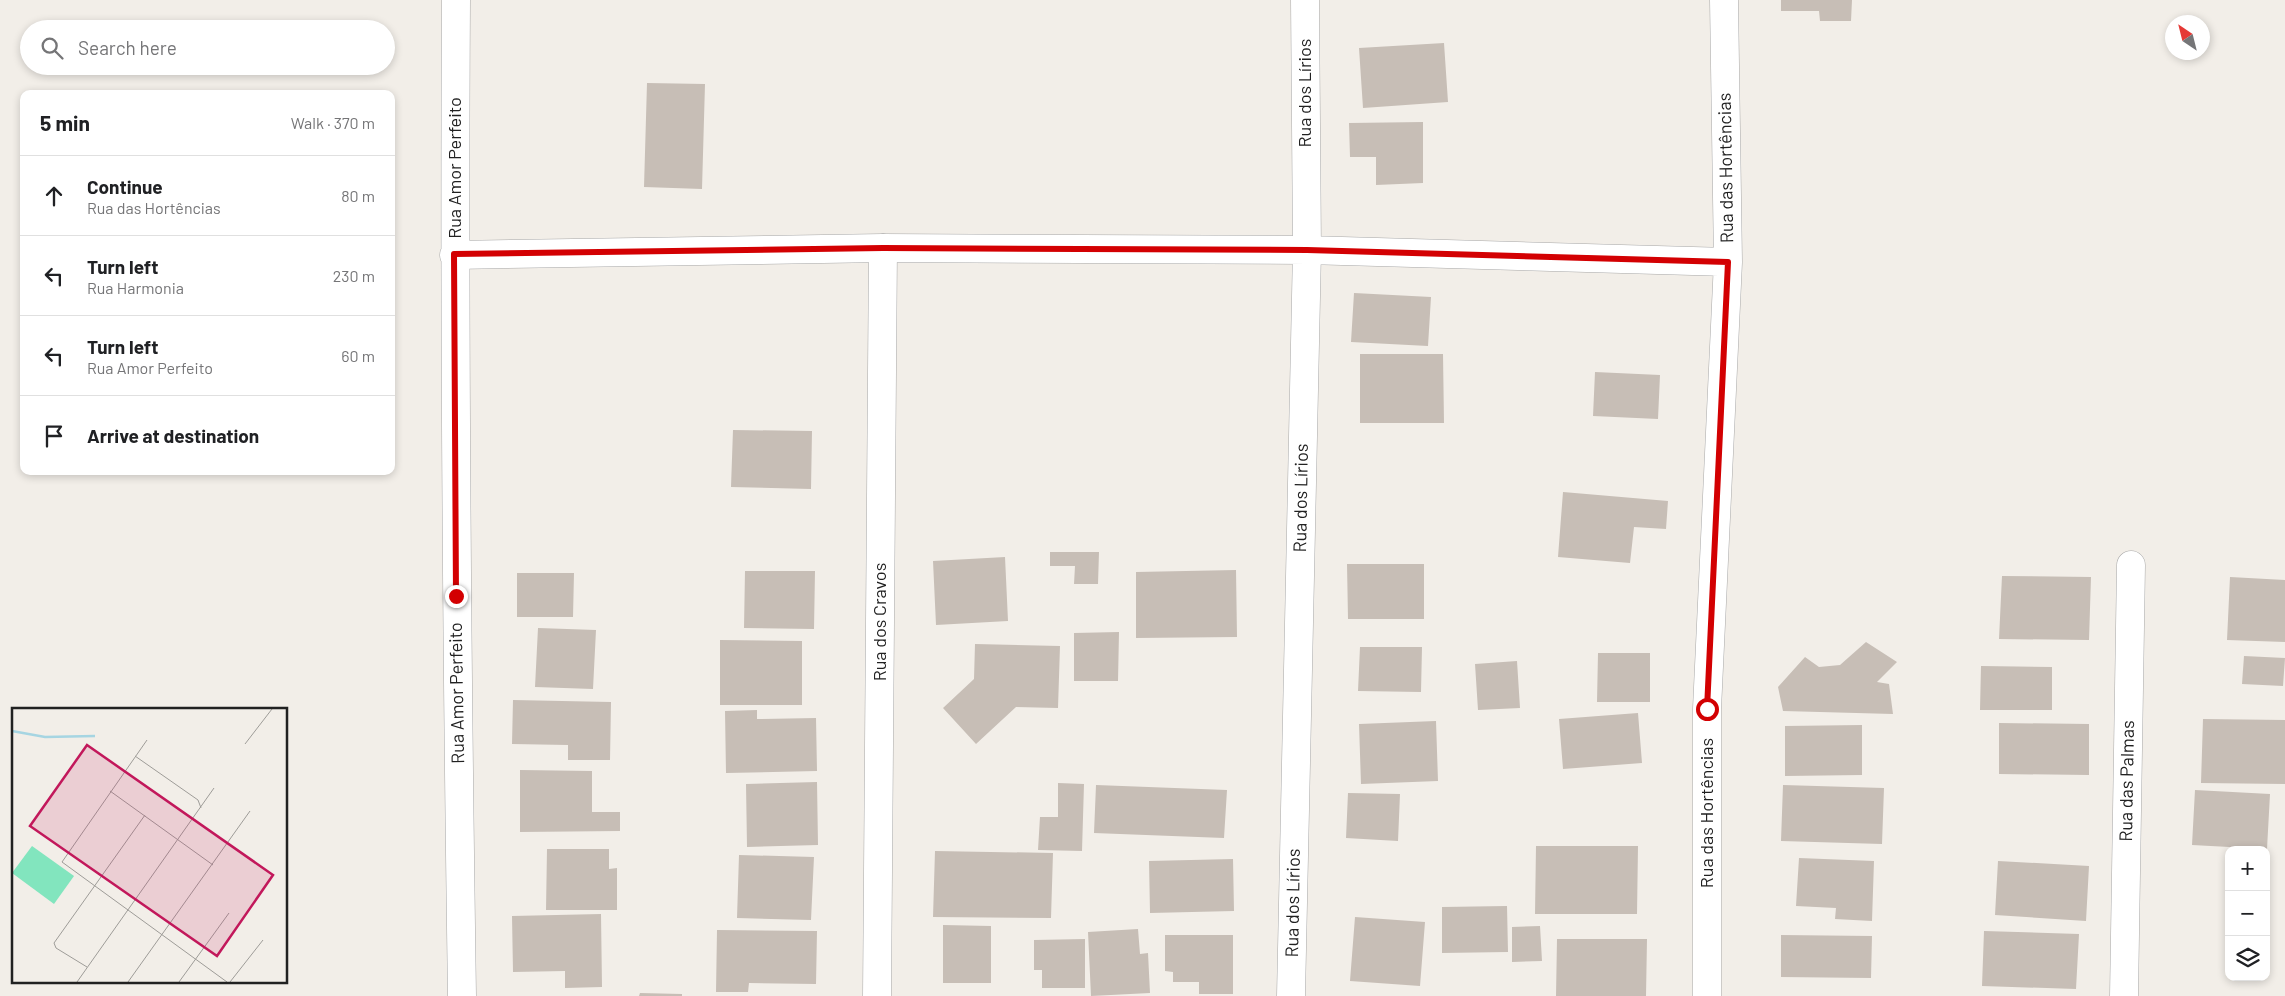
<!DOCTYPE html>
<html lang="en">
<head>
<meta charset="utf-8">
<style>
  :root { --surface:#fff; --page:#f6f6f6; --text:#202124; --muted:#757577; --line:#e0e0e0 }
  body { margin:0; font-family:Barlow,sans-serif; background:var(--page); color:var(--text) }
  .controls { position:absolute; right:15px; bottom:15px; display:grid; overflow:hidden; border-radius:10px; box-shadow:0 2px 8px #0003 }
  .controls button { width:45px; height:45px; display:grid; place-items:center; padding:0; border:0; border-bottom:1px solid var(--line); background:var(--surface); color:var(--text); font:25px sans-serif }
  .compass { position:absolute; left:2165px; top:15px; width:45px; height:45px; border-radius:50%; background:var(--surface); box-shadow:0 2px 8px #0003; rotate:325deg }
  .stop { position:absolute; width:15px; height:15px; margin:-11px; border:4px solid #d30002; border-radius:50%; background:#fff }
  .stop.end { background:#d30002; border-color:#fff; box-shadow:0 1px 5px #0008 }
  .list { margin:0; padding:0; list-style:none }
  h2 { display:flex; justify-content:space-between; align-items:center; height:65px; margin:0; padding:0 20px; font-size:21px }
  h2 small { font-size:16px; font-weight:400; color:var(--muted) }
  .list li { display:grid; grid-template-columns:32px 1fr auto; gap:15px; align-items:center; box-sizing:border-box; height:80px; padding:0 20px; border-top:1px solid var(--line) }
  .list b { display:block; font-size:19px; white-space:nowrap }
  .list p { margin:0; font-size:16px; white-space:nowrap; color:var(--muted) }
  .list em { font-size:16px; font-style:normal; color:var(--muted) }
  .icon { flex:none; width:28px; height:28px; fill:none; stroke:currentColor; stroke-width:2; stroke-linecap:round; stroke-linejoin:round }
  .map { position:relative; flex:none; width:2285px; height:996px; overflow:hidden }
  .search { position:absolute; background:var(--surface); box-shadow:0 2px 8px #0003; left:20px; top:20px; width:375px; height:55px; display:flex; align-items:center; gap:12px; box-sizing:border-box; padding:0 18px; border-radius:28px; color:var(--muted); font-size:19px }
  .panel { position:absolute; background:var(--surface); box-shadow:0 2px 8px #0003; left:20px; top:90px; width:375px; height:385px; border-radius:10px }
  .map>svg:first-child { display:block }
  .building { fill:#c7beb6 }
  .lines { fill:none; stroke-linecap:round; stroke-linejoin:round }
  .minor-casing { stroke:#a8a8a8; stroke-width:29 }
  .minor { stroke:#fff; stroke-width:28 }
  .route { stroke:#d30002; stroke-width:6 }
  .labels { text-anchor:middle; stroke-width:4; stroke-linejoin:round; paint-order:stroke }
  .street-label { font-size:18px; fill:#212121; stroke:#fff }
  .inset-river { fill:none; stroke:#a6d5e2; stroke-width:2.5 }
  .inset-road { fill:none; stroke:#9e9c98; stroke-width:1 }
  .view { fill:#c2185b; fill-opacity:0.15; stroke:#c2185b; stroke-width:2.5 }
  .inset-edge { fill:none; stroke:#212121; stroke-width:2.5 }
</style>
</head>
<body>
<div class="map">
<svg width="2285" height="996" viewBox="0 0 2285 996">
  <rect width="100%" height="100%" fill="#f2eee8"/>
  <!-- building -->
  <path class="building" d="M1781,0h71l-1,21h-31l-1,-10h-38z
    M1444,43l4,59 -85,6 -4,-60z
    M647,83l58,1 -3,105 -58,-2z
    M1423,122v61l-47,2v-28h-26l-1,-34z
    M1354,293l77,4 -3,49 -77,-4z
    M1360,354h83l1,69h-84z
    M1595,372l65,3 -2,44 -65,-3z
    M733,430l79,1 -1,58 -80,-2z
    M1563,492l105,9 -2,28 -32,-2 -4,36 -72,-6z
    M1050,552h49l-1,32h-24l1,-18h-25z
    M1005,557l3,64 -72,4 -3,-64z
    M1347,564h77v55h-76z
    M1236,570l1,67 -101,1v-66z
    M745,571h70l-1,58 -70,-1z
    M517,573h57l-1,44h-56z
    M2002,576l89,1 -2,63 -90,-1z
    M2230,577l55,3v62l-58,-2z
    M538,628l58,2 -3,59 -58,-2z
    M1119,632l-1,49h-44v-48z
    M720,640l82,1v64h-82z
    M1866,642l31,20 -20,20 12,2 4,30 -110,-3 -5,-24 27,-30 14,10 21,-2z
    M975,644l85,2 -2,62 -42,-1 -40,37 -33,-36 31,-29z
    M1360,647h62l-1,45 -63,-1z
    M1598,653h52v49h-53z
    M2244,656l41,2 -2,28 -41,-2z
    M1517,661l3,47 -42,2 -3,-46z
    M1981,666l71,1v43h-72z
    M513,700l98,2 -1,58h-42v-15l-56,-1z
    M757,710v9l59,-1 1,53 -91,2 -1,-62z
    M1638,713l4,50 -79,6 -4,-50z
    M2203,719l82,1v64l-84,-1z
    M1436,721l2,60 -77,3 -2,-60z
    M1999,723l90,1v51l-90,-1z
    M1862,725v50l-77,1v-50z
    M520,770l72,1v41h28v19l-100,1z
    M817,782l1,63 -71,2 -1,-63z
    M1058,783l26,1 -2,67 -44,-1 2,-33h18z
    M1096,785l131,5 -3,48 -130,-5z
    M1783,785l101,3 -2,56 -101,-3z
    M2195,790l75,4 -3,55 -75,-4z
    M1348,793l52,1 -2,47 -52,-3z
    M1536,846h102l-1,68h-102z
    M547,849h62v20l8,-1v42h-71z
    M935,851l118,2 -2,65 -118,-1z
    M739,855l75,2 -3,63 -74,-2z
    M1799,858l75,3 -2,60 -37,-2 1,-11 -40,-2z
    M1233,859l1,52 -84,2 -1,-52z
    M1998,861l91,5 -3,55 -91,-6z
    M1507,906l1,46 -66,1v-46z
    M601,914l1,73 -37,1v-17l-52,1 -1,-56z
    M1355,917l70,5 -5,64 -70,-5z
    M943,925l48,1v57h-48z
    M1540,926l2,35 -30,1v-35z
    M1138,929l2,25 8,-1 2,40 -59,3 -3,-64z
    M717,930l100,1 -1,53 -67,-1 -1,9h-32z
    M1984,931l95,3 -3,55 -94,-3z
    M1165,935h68v59h-34v-12h-26v-10l-8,-1z
    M1781,935l91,1 -1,42 -90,-1z
    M1085,939v49h-43v-18h-8v-30z
    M1557,939h90l-1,57h-90z
    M640,993l42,1v2h-43z"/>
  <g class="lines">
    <!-- minor casing -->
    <g class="minor-casing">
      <path id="minor" d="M456,0c-2,332 1,664 6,996
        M454,255l429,-7 424,2 421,12
        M877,996l6,-748
        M1291,996l16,-746 -2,-250
        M1707,996v-287l21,-447 -4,-262
        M2124,996l7,-431"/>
    </g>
    <!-- minor -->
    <use href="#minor" class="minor"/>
  </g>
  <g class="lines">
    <!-- route -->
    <path class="route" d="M456,596l-2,-342 429,-6 424,2 421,12 -21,447"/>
  </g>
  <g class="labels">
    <!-- street labels -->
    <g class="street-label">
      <text transform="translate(1305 93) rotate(-90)" y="6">Rua dos Lírios</text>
      <text transform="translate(455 168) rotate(-90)" y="6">Rua Amor Perfeito</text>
      <text transform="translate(1726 168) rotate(-91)" y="6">Rua das Hortências</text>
      <text transform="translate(1301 498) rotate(-89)" y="6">Rua dos Lírios</text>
      <text transform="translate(880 622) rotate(-90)" y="6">Rua dos Cravos</text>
      <text transform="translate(457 693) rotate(-91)" y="6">Rua Amor Perfeito</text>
      <text transform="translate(2127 781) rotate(-89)" y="6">Rua das Palmas</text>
      <text transform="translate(1707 813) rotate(-90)" y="6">Rua das Hortências</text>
      <text transform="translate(1293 903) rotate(-89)" y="6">Rua dos Lírios</text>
    </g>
  </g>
  <!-- overview -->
  <g transform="translate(12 708)">
    <rect width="275" height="275" fill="#f2eee8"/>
    <path d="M20,138l42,30 -20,28 -42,-31z" fill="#82e5be"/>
    <path class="inset-river" d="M0,23l33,6 50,-1"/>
    <path class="inset-road" d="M135,32l-85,122 165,120M233,36l27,-35M123,48l63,44 3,8M98,83l103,74M75,259l-31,-19 -2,-5 91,-128M65,274l137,-194M116,274l122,-171M167,274l50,-69M218,274l33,-42"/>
    <path class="view" d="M75,37l186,130 -56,81 -187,-130z"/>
    <rect width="275" height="275" class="inset-edge"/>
  </g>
</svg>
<div class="controls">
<button>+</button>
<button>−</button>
<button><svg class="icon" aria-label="layers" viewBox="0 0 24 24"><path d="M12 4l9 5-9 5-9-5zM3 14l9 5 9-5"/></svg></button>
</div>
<svg class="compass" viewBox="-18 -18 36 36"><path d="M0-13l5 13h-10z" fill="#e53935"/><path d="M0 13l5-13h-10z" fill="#757577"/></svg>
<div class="stop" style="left:1707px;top:709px"></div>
<div class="stop end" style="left:456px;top:596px"></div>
<div class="search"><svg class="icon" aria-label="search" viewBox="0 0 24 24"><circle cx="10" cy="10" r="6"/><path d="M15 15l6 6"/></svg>Search here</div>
<section class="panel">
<h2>5 min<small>Walk · 370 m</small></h2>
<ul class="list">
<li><svg class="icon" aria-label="ahead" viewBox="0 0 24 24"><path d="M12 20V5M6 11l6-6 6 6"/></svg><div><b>Continue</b><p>Rua das Hortências</p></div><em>80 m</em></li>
<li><svg class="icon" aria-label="left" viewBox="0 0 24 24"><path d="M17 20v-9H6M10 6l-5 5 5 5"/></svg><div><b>Turn left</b><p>Rua Harmonia</p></div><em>230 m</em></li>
<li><svg class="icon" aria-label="left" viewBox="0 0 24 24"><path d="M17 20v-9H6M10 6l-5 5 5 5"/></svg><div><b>Turn left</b><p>Rua Amor Perfeito</p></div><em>60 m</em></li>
<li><svg class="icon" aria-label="arrive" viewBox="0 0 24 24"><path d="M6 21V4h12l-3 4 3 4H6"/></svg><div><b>Arrive at destination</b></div></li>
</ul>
</section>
</div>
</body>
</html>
